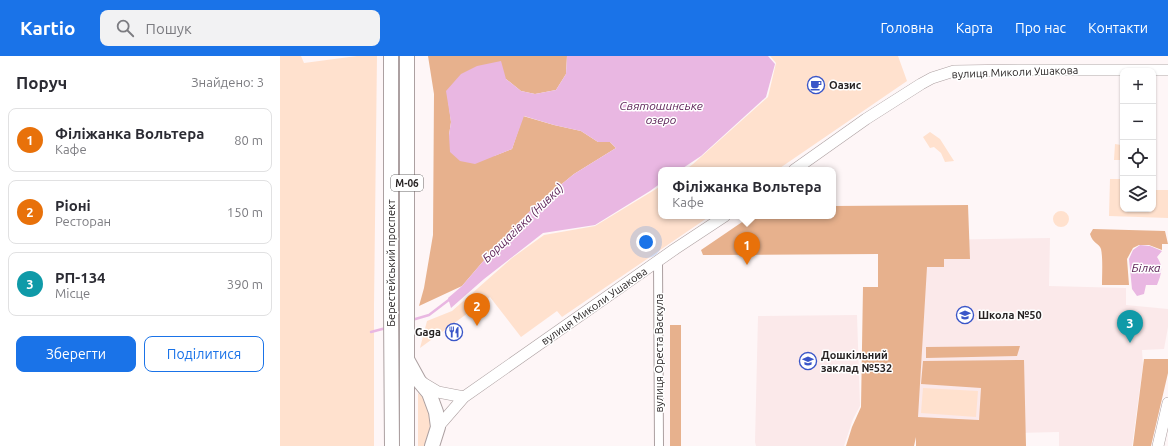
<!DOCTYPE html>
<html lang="uk">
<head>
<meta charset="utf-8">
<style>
  :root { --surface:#fff; --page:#f2f2f3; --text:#2b2b33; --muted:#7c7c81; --line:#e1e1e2; --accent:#1a73e8 }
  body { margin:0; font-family:Ubuntu,sans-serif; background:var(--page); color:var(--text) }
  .controls { position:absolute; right:12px; top:12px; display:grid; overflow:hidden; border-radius:8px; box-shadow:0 1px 3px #0004 }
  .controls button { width:36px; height:36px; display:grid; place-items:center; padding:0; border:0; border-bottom:1px solid var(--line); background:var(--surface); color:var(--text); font:20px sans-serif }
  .you { position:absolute; left:366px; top:186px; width:14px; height:14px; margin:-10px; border:3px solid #fff; border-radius:50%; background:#1a73e8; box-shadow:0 0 0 6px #1a73e833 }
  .badge { display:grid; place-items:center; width:26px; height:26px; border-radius:50%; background:var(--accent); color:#fff; font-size:13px; font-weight:700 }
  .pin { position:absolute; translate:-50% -33px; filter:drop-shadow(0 1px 2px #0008) }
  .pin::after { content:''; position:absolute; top:21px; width:14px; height:12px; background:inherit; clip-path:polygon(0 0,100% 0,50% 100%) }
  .popup { position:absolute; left:378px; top:111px; width:178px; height:52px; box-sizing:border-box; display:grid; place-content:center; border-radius:8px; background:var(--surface); filter:drop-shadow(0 1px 3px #0005); font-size:13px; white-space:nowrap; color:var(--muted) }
  .popup b { font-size:15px; color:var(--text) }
  .popup::after { content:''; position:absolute; left:50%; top:100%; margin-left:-8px; border:8px solid transparent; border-top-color:var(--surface) }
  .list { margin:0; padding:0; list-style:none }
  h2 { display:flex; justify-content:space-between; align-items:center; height:52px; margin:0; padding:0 16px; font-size:17px }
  h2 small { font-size:13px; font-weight:400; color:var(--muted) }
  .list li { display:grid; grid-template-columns:26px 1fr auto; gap:12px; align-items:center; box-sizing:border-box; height:64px; margin:0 8px 8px; padding:0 8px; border:1px solid var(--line); border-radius:8px }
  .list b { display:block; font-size:15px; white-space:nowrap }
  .list p { margin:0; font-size:13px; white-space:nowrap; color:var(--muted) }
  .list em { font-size:13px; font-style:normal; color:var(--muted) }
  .actions { display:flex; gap:8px; padding:12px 16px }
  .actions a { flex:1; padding:9px 0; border:1px solid var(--accent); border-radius:8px; text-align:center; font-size:14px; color:var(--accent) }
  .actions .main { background:var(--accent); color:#fff }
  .icon { flex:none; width:22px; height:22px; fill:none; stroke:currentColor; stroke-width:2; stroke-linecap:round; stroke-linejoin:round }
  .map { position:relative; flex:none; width:888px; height:390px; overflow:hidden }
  header { display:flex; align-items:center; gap:24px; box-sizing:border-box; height:56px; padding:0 20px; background:var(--accent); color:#fff }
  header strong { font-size:19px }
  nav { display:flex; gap:22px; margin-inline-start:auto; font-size:14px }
  .search { width:280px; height:36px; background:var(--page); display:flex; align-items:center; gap:10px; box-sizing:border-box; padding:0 14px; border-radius:8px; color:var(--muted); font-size:15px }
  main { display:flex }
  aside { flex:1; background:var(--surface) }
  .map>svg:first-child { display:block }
  .built { fill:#fbe9ea }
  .green { fill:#ffe1ce }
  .forest { fill:#e7b18d }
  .water { fill:#e9b7e2 }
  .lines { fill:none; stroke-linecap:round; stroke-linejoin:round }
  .stream { stroke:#e9b7e2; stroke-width:2.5 }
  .street-casing { stroke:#aca0a1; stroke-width:10 }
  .secondary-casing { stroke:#aca0a1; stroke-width:12 }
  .highway-casing { stroke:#aca0a1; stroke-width:16 }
  .street { stroke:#fff; stroke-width:8 }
  .secondary { stroke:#fff; stroke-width:11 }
  .highway { stroke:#fff; stroke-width:14 }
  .labels { text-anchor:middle; stroke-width:3; stroke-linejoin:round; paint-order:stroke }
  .shield { fill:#fff; stroke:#686666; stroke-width:1 }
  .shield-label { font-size:10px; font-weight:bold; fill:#282424 }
  .street-label { font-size:11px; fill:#282424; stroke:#fff }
  .poi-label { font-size:11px; font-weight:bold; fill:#282424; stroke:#fff; text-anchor:start }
  .water-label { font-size:12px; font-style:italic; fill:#5f255a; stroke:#fff }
</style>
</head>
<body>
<header>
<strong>Kartio</strong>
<div class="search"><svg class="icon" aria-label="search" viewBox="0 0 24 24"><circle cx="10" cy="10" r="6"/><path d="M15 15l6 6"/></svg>Пошук</div>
<nav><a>Головна</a><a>Карта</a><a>Про нас</a><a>Контакти</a></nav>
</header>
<main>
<aside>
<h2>Поруч<small>Знайдено: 3</small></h2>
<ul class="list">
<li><span class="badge" style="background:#e8710a">1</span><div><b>Філіжанка Вольтера</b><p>Кафе</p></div><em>80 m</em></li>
<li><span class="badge" style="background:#e8710a">2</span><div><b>Ріоні</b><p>Ресторан</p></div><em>150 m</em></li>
<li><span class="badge" style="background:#0f9aa8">3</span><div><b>РП-134</b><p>Місце</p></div><em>390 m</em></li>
</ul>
<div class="actions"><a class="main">Зберегти</a><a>Поділитися</a></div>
</aside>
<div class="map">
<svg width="888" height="390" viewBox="0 0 888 390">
  <rect width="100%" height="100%" fill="#fef6f7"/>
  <!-- built -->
  <path class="built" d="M770,182l-1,48 77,2v17l42,4v18l-4,22 -22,1 1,15 -11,81h-73v-14l-179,4 3,-155 52,-41z
    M577,259l3,91 -7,13 -9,27h-88l-1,-4 3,-126z"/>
  <!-- green -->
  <path class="green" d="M0,0h21l3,7 53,-7h20l-3,250v140h-94z
    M490,0h128l9,25 -130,89h-92l8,-6 75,-67 8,-34z
    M650,76l10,7 14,22 -9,1 -4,-9 -7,-6 -4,1 -7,-11z
    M835,88l6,1 -1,15h-6z
    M830,123h13v30h30v-19h15v28l-59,-2z
    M381,130v30h49l-148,101 -5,-6 -36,26 -31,-40 -70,51 7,-27 25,-10 60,-53 32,-23 51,-9z
    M773 163a8 8 0 1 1 16 0a8 8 0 1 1-16 0Z
    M643,332l55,3 -2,26 -55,-4z
    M138,337c18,13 13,34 7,53h-7z"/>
  <!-- forest -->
  <path class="forest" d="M148,0h139l-1,18 -10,16 -21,4 -14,-3 -15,-12 -59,12 4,31 -2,13 45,21 18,-7 11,-33 31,9 27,6 17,11h12l6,6 -42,26 -39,32 -37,38 -36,42 -43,20 5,-18 9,-53 1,-141z
    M688,149l2,54h-26v8h-17l-9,150 61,3 2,-32 -60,-4 2,-23 101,-1 2,86h-110v-9l-2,9h-68l6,-19 9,-20 2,-120h15v-33l-175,1 -2,-5 50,-34h82v-10z
    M813,173l72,2 3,13h-6v6l-13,-5h-10l-6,3 -6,11 2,26h-27c0,-10 1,-27 -1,-36 -2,-6 -8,-5 -11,-15z
    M390,269h11v121h-11z
    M740,290l-3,10 -91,2v-11z
    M864,303h24v14l-17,73h-18z"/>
  <!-- water -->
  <path class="water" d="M287,0h201l7,8 -9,33 -65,59 -21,14h-19v13l-11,8 -55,34 -52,8 -59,46 -33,29 -3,-10 14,-12 36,-42 37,-38 39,-32 42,-26 -6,-6h-12l-17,-11 -27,-6 -30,-9 -12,33 -37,15 -15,-3 -10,-9 -1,-17 2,-13 -5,-31 15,-17 16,-8 24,-5 5,18 15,12 14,3 21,-4 10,-16z
    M860,189l10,1 12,5 -5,6c7,10 4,18 0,28h-11l-2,9 -7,2 -5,-7 -3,-30 4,-9z"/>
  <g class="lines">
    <!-- stream -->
    <path class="stream" d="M132,264l17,-5 21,-16
      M91,276l15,-4"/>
    <!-- street casing -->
    <g class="street-casing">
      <path id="street" d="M378,205l1,185"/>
    </g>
    <!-- secondary casing -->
    <g class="secondary-casing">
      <path id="secondary" d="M514,114l72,-51 55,-35 11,-6 22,-7 70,-1h144
        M143,327l15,9 26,5
        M158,371l26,-30 211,-148 50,-33
        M878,390l10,-43"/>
    </g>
    <!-- highway casing -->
    <g class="highway-casing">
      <path id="highway" d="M111,0v254l1,136
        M127,0v390
        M128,305l11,20 10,12 7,19 2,15 -6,19"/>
    </g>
    <!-- street -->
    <use href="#street" class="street"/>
    <!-- secondary -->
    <use href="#secondary" class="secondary"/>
    <!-- highway -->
    <use href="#highway" class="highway"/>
  </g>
  <!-- icons -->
  <defs>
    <g id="cafe-ring" transform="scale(0.9)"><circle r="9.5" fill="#fff" stroke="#3a56c8" stroke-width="1.5"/><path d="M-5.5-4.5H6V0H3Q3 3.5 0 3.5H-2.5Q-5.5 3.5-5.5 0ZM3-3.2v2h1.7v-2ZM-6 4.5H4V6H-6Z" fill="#3a56c8"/></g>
    <g id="school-ring" transform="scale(0.9)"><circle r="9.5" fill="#fff" stroke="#3a56c8" stroke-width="1.5"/><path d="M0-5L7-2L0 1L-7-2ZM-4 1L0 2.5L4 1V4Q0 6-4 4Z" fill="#3a56c8"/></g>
    <g id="restaurant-ring" transform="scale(0.9)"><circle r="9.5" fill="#fff" stroke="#3a56c8" stroke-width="1.5"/><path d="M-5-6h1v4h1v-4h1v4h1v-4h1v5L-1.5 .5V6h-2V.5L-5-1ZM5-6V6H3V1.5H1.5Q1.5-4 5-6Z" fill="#3a56c8"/></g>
  </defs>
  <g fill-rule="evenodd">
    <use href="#cafe-ring" x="536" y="29"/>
    <use href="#school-ring" x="685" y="259"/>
    <use href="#restaurant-ring" x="174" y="276"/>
    <use href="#school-ring" x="528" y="305"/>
  </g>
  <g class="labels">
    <!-- shield labels -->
    <rect class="shield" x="111" y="119" width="32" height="16" rx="3"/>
    <g class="shield-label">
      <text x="127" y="131">М-06</text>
    </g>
    <!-- street labels -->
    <g class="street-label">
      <text transform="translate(735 16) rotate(-2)" y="4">вулиця Миколи Ушакова</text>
      <text transform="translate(111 207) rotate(-90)" y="4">Берестейський проспект</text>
      <text transform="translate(314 250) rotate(-35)" y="4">вулиця Миколи Ушакова</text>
      <text transform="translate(379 297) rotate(-90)" y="4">вулиця Ореста Васкула</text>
    </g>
    <!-- poi labels -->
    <g class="poi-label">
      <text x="549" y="33">Оазис</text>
      <text x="698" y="263">Школа №50</text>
      <text x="161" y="280" text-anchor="end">Gaga</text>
      <text x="541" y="303">Дошкільний<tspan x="541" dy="13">заклад №532</tspan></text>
    </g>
    <!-- water labels -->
    <g class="water-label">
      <text x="381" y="54">Святошинське<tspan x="381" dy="14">озеро</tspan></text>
      <text transform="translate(243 167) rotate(-44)" y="4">Борщагівка (Нивка)</text>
      <text x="866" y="216">Білка</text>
    </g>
  </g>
</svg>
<div class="controls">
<button>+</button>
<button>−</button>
<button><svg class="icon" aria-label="locate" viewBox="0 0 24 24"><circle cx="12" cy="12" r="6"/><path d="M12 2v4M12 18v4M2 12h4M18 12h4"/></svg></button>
<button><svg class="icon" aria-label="layers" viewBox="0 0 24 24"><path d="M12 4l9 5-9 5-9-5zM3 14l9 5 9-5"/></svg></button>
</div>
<div class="you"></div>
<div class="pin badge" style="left:467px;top:209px;background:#e8710a">1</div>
<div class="popup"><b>Філіжанка Вольтера</b>Кафе</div>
<div class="pin badge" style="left:197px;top:270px;background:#e8710a">2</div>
<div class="pin badge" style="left:850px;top:287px;background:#0f9aa8">3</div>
</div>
</main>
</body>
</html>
